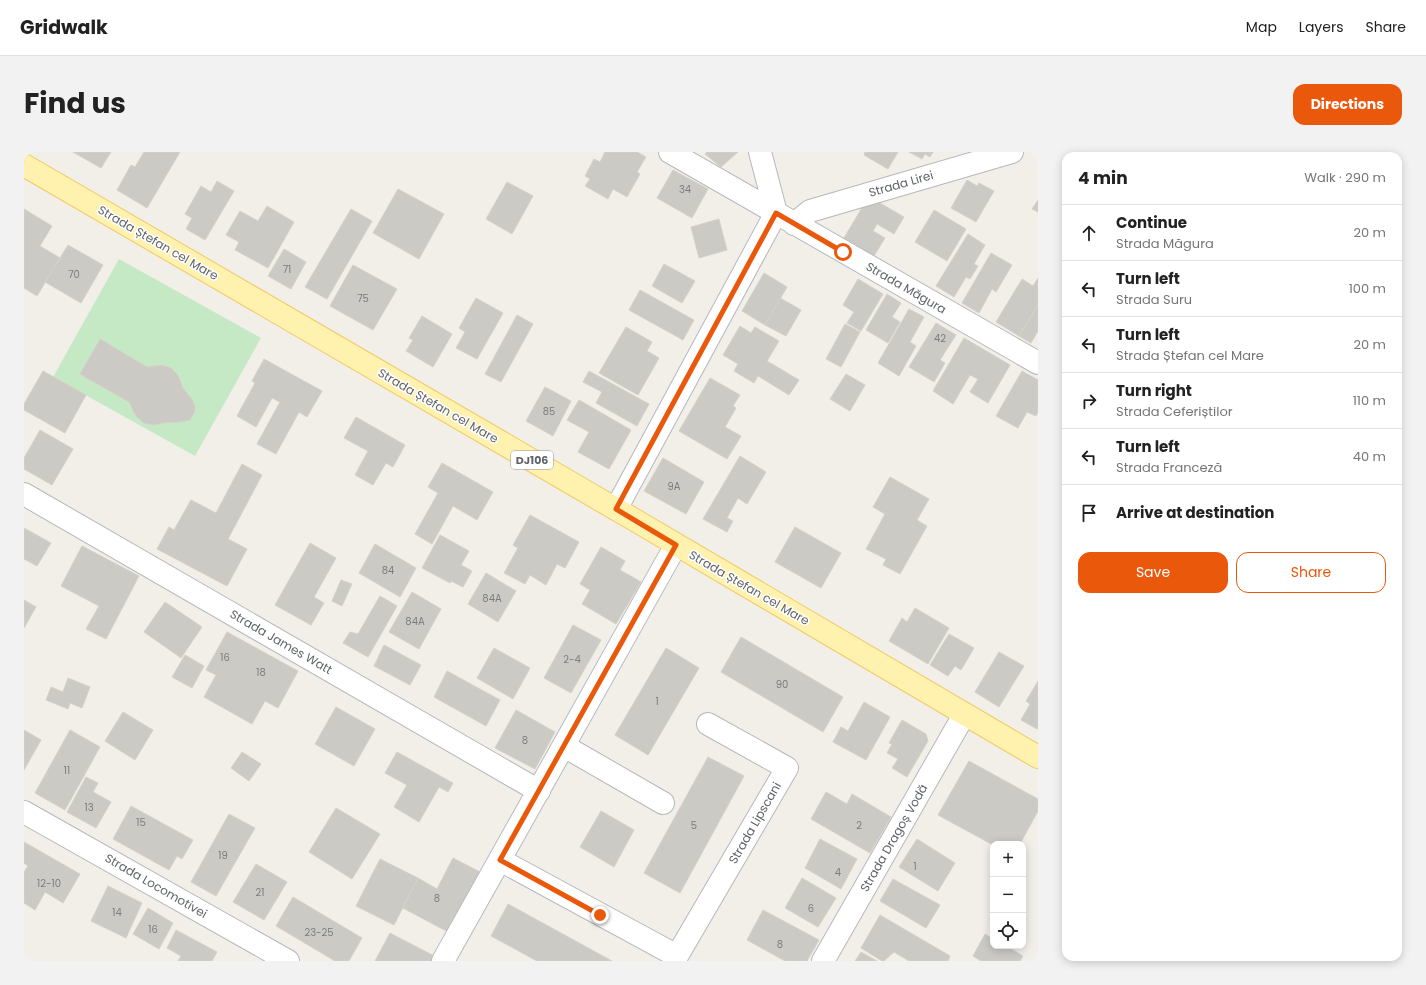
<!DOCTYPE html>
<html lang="en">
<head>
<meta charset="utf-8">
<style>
  :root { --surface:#fff; --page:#f2f2f2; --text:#222; --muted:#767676; --line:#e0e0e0; --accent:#ea580c }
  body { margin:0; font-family:Poppins,sans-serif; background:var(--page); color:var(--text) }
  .controls { position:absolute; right:12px; bottom:12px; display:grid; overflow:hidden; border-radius:8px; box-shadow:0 2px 10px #0003 }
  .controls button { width:36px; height:36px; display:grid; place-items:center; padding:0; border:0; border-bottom:1px solid var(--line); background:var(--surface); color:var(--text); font:20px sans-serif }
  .stop { position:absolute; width:12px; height:12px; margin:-9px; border:3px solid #ea580c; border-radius:50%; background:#fff }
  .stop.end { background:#ea580c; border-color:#fff; box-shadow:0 1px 4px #0008 }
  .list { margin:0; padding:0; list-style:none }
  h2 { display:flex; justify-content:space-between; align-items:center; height:52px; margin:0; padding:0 16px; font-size:17px }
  h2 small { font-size:13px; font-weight:400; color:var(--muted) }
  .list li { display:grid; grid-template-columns:26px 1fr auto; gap:12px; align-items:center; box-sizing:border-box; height:56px; padding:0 16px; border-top:1px solid var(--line) }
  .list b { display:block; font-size:15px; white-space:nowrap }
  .list p { margin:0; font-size:13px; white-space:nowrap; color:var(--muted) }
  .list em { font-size:13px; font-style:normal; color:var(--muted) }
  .actions { display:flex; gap:8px; padding:12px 16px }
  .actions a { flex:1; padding:9px 0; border:1px solid var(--accent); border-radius:12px; text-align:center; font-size:14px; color:var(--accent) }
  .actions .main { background:var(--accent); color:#fff }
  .icon { flex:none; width:22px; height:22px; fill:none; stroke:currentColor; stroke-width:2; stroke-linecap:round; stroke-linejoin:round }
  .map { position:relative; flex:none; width:1014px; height:809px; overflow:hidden; border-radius:12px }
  header { display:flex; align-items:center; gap:24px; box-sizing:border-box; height:56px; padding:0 20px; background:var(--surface); border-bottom:1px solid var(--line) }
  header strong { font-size:19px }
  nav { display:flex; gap:22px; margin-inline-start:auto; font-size:14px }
  .intro { display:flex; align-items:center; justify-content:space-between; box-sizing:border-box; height:96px; padding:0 24px }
  h1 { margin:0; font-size:28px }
  .button { padding:10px 18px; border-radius:12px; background:var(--accent); color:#fff; font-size:14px; font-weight:700 }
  main { display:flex; gap:24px; padding:0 24px }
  aside { flex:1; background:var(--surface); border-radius:12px; box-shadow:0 2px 10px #0003 }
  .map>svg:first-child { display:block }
  .green { fill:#c5e8c5 }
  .building { fill:#cccac5; stroke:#d6d1c6 }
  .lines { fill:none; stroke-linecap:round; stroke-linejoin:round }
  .street-casing { stroke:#b5b8bc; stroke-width:24 }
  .secondary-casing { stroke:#b6babf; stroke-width:24 }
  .primary-casing { stroke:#f2c960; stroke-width:24 }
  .street { stroke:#fff; stroke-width:22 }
  .secondary { stroke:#fff; stroke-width:22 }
  .primary { stroke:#fff2af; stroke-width:22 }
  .route { stroke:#ea580c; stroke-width:5 }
  .labels { text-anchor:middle; stroke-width:3; stroke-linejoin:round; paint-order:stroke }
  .number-label { font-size:10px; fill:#7a7d7f }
  .shield { fill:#fff; stroke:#8f9295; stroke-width:1 }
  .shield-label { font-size:11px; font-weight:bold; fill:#5f6368 }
  .street-label { font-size:12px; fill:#5f6368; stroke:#fff }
</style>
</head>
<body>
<header>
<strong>Gridwalk</strong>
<nav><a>Map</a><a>Layers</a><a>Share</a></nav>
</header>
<div class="intro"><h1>Find us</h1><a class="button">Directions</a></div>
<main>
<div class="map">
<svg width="1014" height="809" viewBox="0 0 1014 809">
  <rect width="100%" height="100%" fill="#f1efe8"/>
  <!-- green -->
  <path class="green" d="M95,107l142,79 -66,118 -142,-79z"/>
  <!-- building -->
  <path class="building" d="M49,0h38l-10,16z
    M120,0h36l-33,56 -30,-18 14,-25 4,2z
    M581,0h32l9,5 -9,15 3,2 -13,23 -14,-8 -5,10 -23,-13 5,-7 -5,-3 9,-17 6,3z
    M683,0h31l-17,15 -16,-13z
    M841,0h33l-10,17 -24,-14z
    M885,0h24l-3,5 -5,-3 -3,5z
    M649,18l35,19 -16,29 -35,-20z
    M943,28l10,6 2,-3 15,8 -18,31 -25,-14z
    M193,29l17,10 -29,49 -19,-11 6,-11 -7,-4 16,-28 10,6z
    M483,30l26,14 -21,38 -26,-15z
    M374,37l46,25 -25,45 -46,-26z
    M1014,48v12l-6,-3z
    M854,50l26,15 -10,17 -17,-10 -4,7 12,7 -11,18 -30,-18 19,-32z
    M243,54l27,16 -26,46 -33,-18 4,-8 -13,-7 14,-24 18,10z
    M0,57l28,17 -12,20 20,12 -23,38 -13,-8z
    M327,57l21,12 -45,78 -22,-12z
    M910,58l32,19 -19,32 -32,-19z
    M695,67l8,31 -28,8 -8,-31z
    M944,82l17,11 -11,19 4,2 -8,13 -4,-2 -12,20 -18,-11z
    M44,93l35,20 -22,38 -36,-21z
    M260,97l22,13 -15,27 -23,-13z
    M967,101l21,12 -16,27 -4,-3 -13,24 -17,-10z
    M640,112l31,17 -13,22 -30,-17z
    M329,113l44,24 -24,41 -43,-24z
    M740,121l23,14 -22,38 -23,-14z
    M1014,126v27l-19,31 -23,-14 26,-43 11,7z
    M834,127l25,15 -22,37 -14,-8 7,-11 -11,-7z
    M616,138l54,30 -11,20 -54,-30z
    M863,142l14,9 -9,14 8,5 -12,21 -22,-13z
    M452,146l27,15 -26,46 -21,-11 9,-16 -6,-4z
    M756,146l21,12 -15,26 -21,-11z
    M1014,153v26l-7,12 -12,-7z
    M885,157l15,8 -14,25 6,4 -17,30 -21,-13z
    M493,163l16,9 -32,58 -16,-8z
    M398,164l30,18 -19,33 -27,-16 7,-11 -4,-2z
    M912,171l20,12 -16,25 5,3 -11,19 -25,-15z
    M821,172l15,8 -19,35 -15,-8z
    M716,174l11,7 4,-6 24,14 -12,20 32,19 -10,15 -31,-19 -4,7 -20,-12 4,-7 -15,-9z
    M602,175l26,15 -5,9 12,7 -21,37 -39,-22z
    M940,186l46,27 -22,38 -18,-11 8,-13 -8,-4 -17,29 -20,-13z
    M76,187l47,28 15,-2 9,3 7,7 5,13 10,13 2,7 -1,5 -4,7 -11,2 -16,1 -9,2 -10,-2 -8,-7 -7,-14 -49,-28z
    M240,207l58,32 -15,26 -8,-5 -23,42 -19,-10 23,-42 -8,-4 -16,29 -19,-11 18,-33 -3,-2z
    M19,219l43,24 -21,38 -41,-23v-6z
    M565,219l60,33 -12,22 -41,-23 6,-11 -19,-10z
    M998,219l16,9v32l-2,4 -9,-4 -9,16 -22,-12z
    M822,222l19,11 -15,26 -20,-12z
    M686,226l30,17 -7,11 3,2 -11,19 16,9 -14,23 -48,-28z
    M521,235l26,14 -18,35 -27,-15z
    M555,248l52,30 -22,39 -31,-17 11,-20 -22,-12z
    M332,265l49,28 -12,22 -7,-4 -13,22 -18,-10 13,-24 -24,-13z
    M16,278l33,19 -21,36 -28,-16v-11z
    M716,304l26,16 -19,32 -9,-6 -11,20 6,3 -6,11 -24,-13z
    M639,306l41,24 -18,32 -42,-23z
    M418,311l51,29 -16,28 -24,-14 -21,38 -17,-10 23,-41 -10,-6z
    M218,312l20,11 -34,64 19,10 -20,37 -70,-37 12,-22 5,3 17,-30 25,13z
    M866,325l39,22 -12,21 10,6 -27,48 -17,-9 3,-6 -20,-10 19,-35 -12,-7z
    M506,363l49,27 -14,26 -8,-4 -11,21 -16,-10 -5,9 -21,-11 14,-25 -5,-3z
    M771,375l46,26 -20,35 -46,-26z
    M0,376l27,15 -14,23 -13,-7z
    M416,383l29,16 -8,14 11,6 -9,16 -12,-6 -1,2 -28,-15z
    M286,391l26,15 -22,39 10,6 -13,22 -36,-20z
    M351,392l41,24 -16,29 -41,-24z
    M58,394l57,30 -33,63 -20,-10 13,-23 -38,-20z
    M577,395l24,14 -5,9 21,12 -25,42 -34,-20 8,-14 -10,-6z
    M462,421l30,18 -18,31 -30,-18z
    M317,428l11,4 -10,22 -10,-5z
    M388,440l29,17 -22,40 -30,-17z
    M356,444l17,10 -29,51 -25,-14 7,-11 8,2z
    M0,448l12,7 -12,21z
    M141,450l37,25 -21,31 -37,-26z
    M891,456l34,20 -21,36 -39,-23 13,-23 5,4z
    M549,473l28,15 -30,53 -27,-15z
    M203,480l71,39 -20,37 -13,-7 -13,23 -48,-27 12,-22 -10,-5z
    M925,482l25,14 -13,22 -6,-4 -7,10 -18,-11z
    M717,485l102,60 -20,35 -102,-60z
    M360,493l37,20 -11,20 -36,-19z
    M470,496l36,20 -17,31 -36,-21z
    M642,496l33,20 -51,87 -33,-20z
    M975,500l25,14 -25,41 -24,-15z
    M161,503l19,11 -12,22 -20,-11z
    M423,519l53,29 -14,26 -52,-29z
    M44,526l22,9 -8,21 -12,-5 -2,6 -22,-9 5,-13 12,5z
    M1014,529v47l-1,1 -16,-9 9,-16 -4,-3z
    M840,550l26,15 -24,43 -33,-18 8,-15 7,4z
    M312,555l39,22 -21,37 -39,-22z
    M492,558l39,22 -20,37 -40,-21z
    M99,560l30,18 -18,30 -30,-19z
    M878,568l24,14 2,7 -21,36 -15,-9 6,-9 -11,-6 5,-9 -3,-1z
    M0,578l17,10 -17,30z
    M46,578l30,17 -35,63 -30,-17z
    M218,600l19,12 -12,17 -18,-13z
    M373,600l56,31 -5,9 -9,-5 -20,35 -25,-15 13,-22 -22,-12z
    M684,605l36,19 -64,117 -36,-20z
    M945,609l69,38v12l-18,33h-27v1l-55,-30z
    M62,625l12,6 -5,9 18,10 -15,26 -29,-16z
    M802,640l21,12 5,-10 39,23 -21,36 -59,-34z
    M107,654l62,34 -11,19 -5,-3 -8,14 -56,-31z
    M312,656l44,26 -28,45 -43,-27z
    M577,659l33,19 -20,37 -34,-20z
    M205,662l26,14 -39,68 -25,-14z
    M796,687l37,20 -16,30 -36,-21z
    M893,687l38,24 -17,28 -39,-24z
    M0,690l56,32 -17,29 -18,-11 -10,18 -11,-7v-31l4,-6 -4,-3z
    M429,706l27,14 -32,60 -45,-24 15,-30 19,11z
    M356,707l38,19 -24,47 -38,-19z
    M232,712l31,18 -23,38 -31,-18z
    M778,726l34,20 -18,29 -33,-19z
    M869,727l47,26 -14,23 -46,-27z
    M84,734l34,17 -16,35 -35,-17z
    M269,745l69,41 -13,23h-14l-59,-35z
    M484,752l104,57h-75l-46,-25z
    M124,756l25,15 -14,26 -26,-15z
    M739,758l56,30 -12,21h-22l-38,-21z
    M856,763l70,41 -2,5h-39l-15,-9 -10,9h-2l-21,-13z
    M152,778l41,22 -5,9h-34l3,-5 -14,-8z
    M366,781l46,24 -2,4h-59z
    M961,782l8,5v7h13l17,10 -3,5h-39l-8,-5z
    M837,800l16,9h-22z"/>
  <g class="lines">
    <!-- street casing -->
    <g class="street-casing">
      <path id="street" d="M646,0l368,211
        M770,72l16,-13 202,-59
        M0,342l515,297
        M592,357l160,-296 -16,-61
        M540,594l99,57
        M0,660l264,149
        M476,708l177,96 110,-188 -79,-44
        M799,809l141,-246"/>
    </g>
    <!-- secondary casing -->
    <g class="secondary-casing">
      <path id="secondary" d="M419,809l233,-416"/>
    </g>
    <!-- primary casing -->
    <g class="primary-casing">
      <path id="primary" d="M0,13l609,354 405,238"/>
    </g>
    <!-- street -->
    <use href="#street" class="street"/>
    <!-- secondary -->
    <use href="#secondary" class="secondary"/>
    <!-- primary -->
    <use href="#primary" class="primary"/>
  </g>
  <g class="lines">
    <!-- route -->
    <path class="route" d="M576,763l-100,-55 176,-315 -60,-36 160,-296 67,39"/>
  </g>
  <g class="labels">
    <!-- number labels -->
    <g class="number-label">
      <text x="661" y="41">34</text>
      <text x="263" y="121">71</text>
      <text x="50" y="126">70</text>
      <text x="339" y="150">75</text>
      <text x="916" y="190">42</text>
      <text x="525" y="263">85</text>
      <text x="650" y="338">9A</text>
      <text x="364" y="422">84</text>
      <text x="468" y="450">84A</text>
      <text x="391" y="473">84A</text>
      <text x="201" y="509">16</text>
      <text x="548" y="511">2-4</text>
      <text x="237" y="524">18</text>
      <text x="758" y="536">90</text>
      <text x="633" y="553">1</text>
      <text x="501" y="592">8</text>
      <text x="43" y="622">11</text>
      <text x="65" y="659">13</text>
      <text x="117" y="674">15</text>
      <text x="670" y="677">5</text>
      <text x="835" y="677">2</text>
      <text x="199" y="707">19</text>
      <text x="891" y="718">1</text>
      <text x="814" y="724">4</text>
      <text x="25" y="735">12-10</text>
      <text x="236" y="744">21</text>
      <text x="413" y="750">8</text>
      <text x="787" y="760">6</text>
      <text x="93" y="764">14</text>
      <text x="129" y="781">16</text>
      <text x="295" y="784">23-25</text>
      <text x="756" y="796">8</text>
    </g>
    <!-- shield labels -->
    <rect class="shield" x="487" y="299" width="42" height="18" rx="3"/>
    <g class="shield-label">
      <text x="508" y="312">DJ106</text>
    </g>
    <!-- street labels -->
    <g class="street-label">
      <text transform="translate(877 32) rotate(-16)" y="4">Strada Lirei</text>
      <text transform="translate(134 91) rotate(30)" y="4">Strada Ștefan cel Mare</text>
      <text transform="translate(882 136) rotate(30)" y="4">Strada Măgura</text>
      <text transform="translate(414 254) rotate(30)" y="4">Strada Ștefan cel Mare</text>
      <text transform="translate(725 436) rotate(30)" y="4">Strada Ștefan cel Mare</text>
      <text transform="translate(257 490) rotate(30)" y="4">Strada James Watt</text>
      <text transform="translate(731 671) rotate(-60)" y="4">Strada Lipscani</text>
      <text transform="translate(870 686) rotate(-60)" y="4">Strada Dragoș Vodă</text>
      <text transform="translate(132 734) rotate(30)" y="4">Strada Locomotivei</text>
    </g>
  </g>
</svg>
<div class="controls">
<button>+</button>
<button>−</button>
<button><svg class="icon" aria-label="locate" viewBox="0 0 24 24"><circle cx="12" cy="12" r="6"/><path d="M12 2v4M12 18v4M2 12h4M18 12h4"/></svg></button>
</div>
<div class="stop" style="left:819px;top:100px"></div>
<div class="stop end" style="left:576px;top:763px"></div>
</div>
<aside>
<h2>4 min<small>Walk · 290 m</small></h2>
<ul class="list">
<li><svg class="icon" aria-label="ahead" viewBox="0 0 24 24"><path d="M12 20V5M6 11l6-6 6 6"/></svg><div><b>Continue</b><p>Strada Măgura</p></div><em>20 m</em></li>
<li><svg class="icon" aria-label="left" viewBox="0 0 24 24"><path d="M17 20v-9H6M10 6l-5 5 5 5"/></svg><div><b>Turn left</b><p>Strada Suru</p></div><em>100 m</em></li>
<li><svg class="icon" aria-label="left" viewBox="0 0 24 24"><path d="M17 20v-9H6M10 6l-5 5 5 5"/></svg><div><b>Turn left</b><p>Strada Ștefan cel Mare</p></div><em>20 m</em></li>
<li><svg class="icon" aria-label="right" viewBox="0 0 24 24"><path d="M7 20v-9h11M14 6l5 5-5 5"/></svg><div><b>Turn right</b><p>Strada Ceferiștilor</p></div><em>110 m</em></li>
<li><svg class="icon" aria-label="left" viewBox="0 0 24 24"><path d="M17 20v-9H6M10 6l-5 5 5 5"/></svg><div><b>Turn left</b><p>Strada Franceză</p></div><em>40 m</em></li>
<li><svg class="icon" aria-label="arrive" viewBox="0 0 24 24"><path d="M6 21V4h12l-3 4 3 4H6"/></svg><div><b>Arrive at destination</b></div></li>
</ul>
<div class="actions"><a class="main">Save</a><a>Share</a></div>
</aside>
</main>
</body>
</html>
